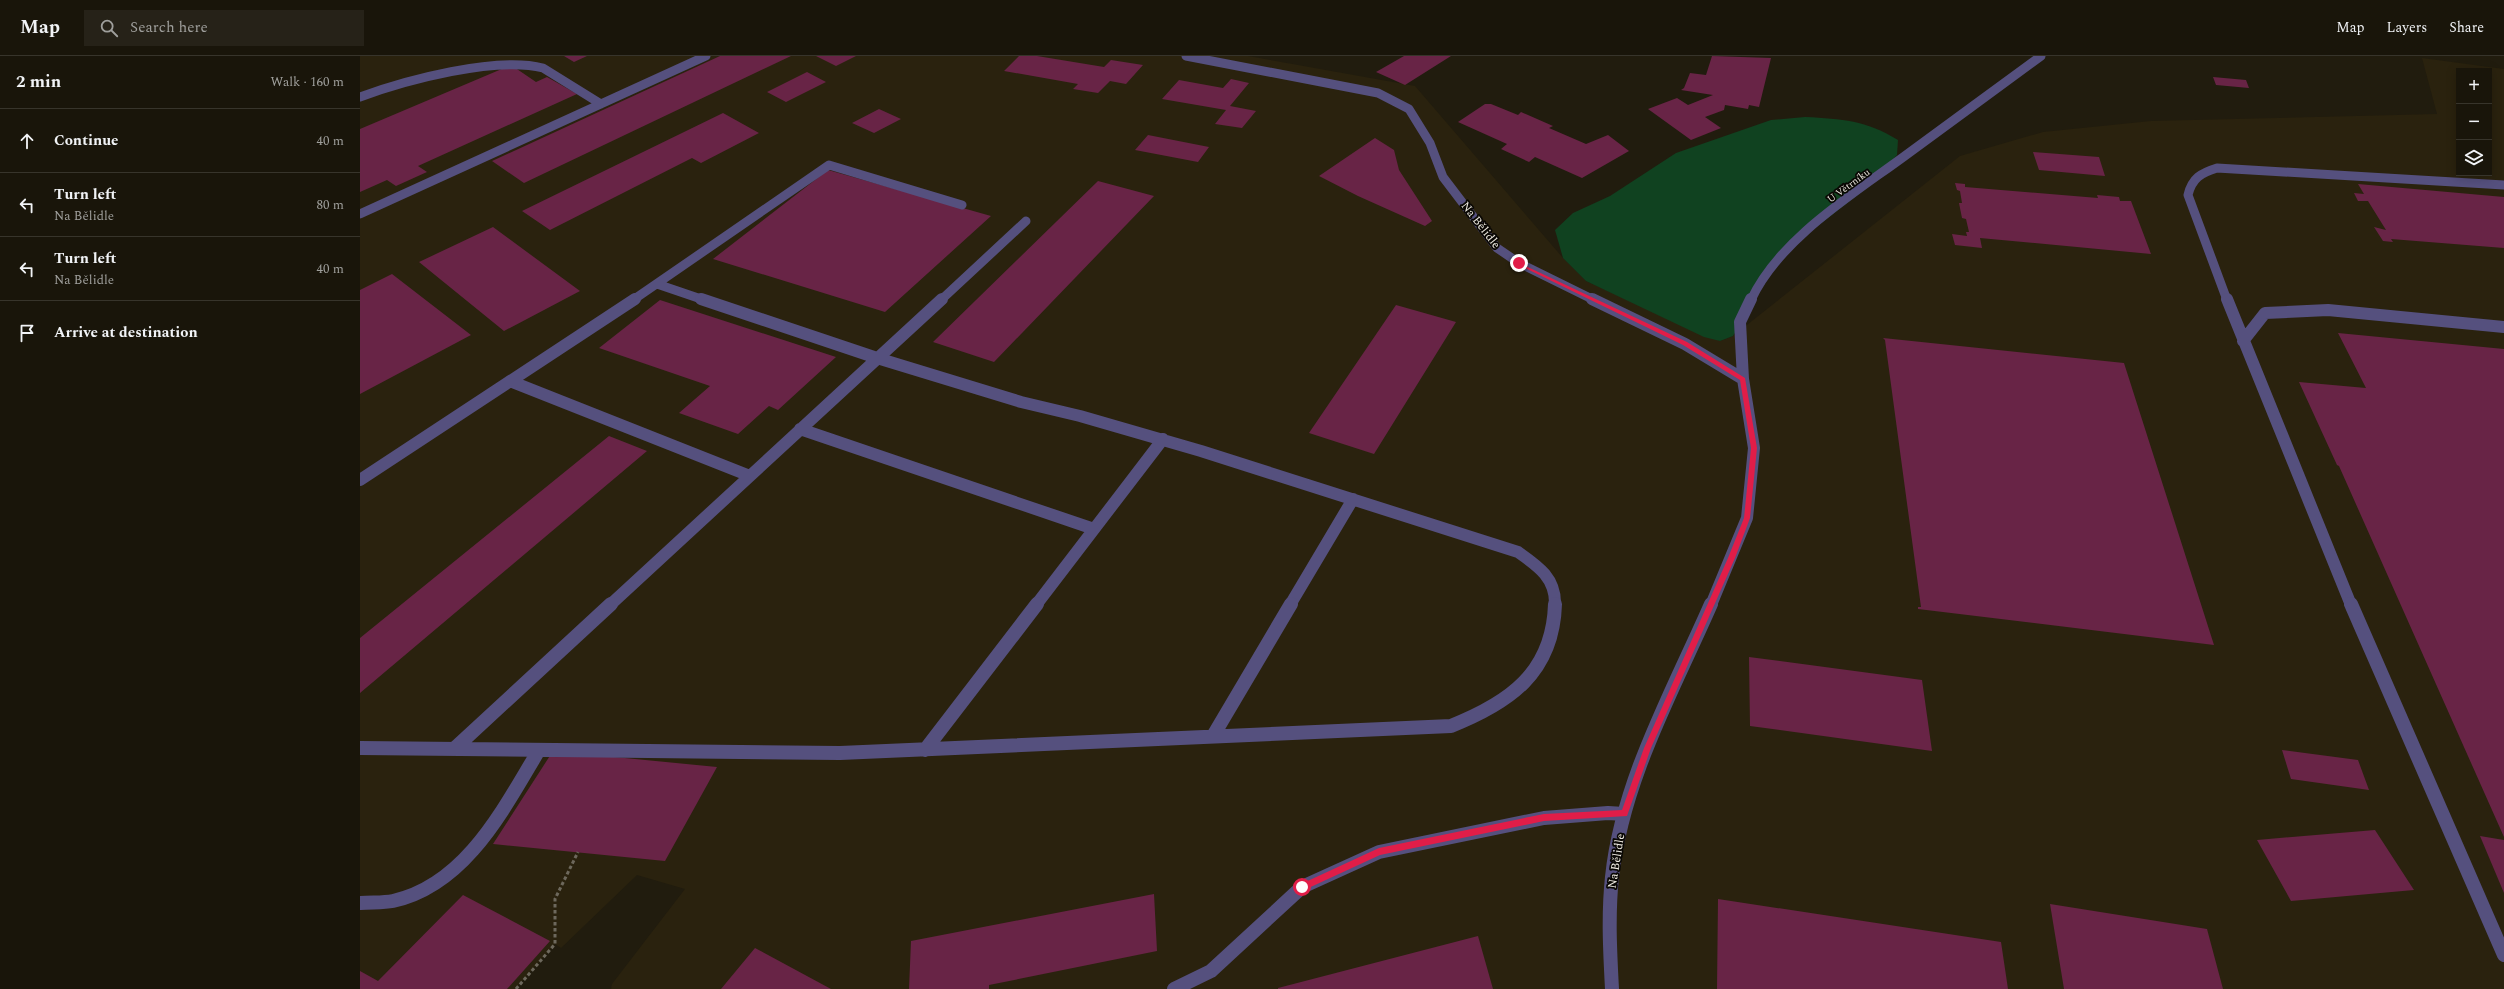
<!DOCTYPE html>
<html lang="en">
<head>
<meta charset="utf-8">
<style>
  :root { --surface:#19150a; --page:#262218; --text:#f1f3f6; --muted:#9f9f9c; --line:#37342b }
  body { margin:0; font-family:Spectral,serif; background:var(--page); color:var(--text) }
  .controls { position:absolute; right:12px; top:12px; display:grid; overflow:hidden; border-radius:0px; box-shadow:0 2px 10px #0003 }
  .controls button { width:36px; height:36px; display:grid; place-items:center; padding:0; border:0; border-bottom:1px solid var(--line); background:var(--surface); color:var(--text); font:20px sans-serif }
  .stop { position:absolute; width:12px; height:12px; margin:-9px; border:3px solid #e11d48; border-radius:50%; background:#fff }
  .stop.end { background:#e11d48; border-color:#fff; box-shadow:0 1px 4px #0008 }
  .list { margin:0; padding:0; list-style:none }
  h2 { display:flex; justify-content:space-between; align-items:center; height:52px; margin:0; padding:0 16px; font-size:17px }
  h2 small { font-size:13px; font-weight:400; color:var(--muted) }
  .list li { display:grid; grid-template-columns:26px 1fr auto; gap:12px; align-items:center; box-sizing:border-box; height:64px; padding:0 16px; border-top:1px solid var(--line) }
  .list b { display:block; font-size:15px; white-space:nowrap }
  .list p { margin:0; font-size:13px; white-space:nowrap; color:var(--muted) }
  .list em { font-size:13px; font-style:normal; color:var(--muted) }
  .icon { flex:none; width:22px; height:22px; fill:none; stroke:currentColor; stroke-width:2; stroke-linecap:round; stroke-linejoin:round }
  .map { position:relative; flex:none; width:2144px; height:933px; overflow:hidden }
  header { display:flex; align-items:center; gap:24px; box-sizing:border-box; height:56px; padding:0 20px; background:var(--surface); border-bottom:1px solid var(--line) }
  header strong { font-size:19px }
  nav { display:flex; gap:22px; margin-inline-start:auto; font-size:14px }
  .search { width:280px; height:36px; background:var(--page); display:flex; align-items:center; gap:10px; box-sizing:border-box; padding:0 14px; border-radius:0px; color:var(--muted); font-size:15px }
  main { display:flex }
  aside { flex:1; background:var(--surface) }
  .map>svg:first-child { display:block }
  .built { fill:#2a220e; fill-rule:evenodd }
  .green { fill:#104220 }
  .building { fill:#682446 }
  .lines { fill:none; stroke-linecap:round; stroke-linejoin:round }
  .path { stroke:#6d685c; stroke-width:3; stroke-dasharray:3.5 2.5; stroke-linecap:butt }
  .minor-far2 { stroke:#55507e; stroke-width:9 }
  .minor-far1 { stroke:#55507e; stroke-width:12 }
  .minor { stroke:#55507e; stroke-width:14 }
  .route { fill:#e11d48 }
  .labels { text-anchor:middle; stroke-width:3.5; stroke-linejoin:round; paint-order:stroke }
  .far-street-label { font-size:10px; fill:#ebe7de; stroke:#090703 }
  .street-label { font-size:12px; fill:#ebe7de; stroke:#090703 }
</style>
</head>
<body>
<header>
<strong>Map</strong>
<div class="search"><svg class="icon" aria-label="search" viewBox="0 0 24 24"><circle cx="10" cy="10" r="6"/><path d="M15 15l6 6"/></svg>Search here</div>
<nav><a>Map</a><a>Layers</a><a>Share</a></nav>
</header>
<main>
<aside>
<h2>2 min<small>Walk · 160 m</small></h2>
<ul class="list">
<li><svg class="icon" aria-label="ahead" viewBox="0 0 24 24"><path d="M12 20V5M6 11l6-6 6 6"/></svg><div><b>Continue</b></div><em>40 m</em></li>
<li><svg class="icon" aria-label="left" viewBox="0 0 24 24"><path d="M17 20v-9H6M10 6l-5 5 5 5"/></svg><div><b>Turn left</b><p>Na Bělidle</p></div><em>80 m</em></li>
<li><svg class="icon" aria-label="left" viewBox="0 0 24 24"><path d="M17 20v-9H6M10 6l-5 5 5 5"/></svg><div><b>Turn left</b><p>Na Bělidle</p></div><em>40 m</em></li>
<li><svg class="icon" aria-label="arrive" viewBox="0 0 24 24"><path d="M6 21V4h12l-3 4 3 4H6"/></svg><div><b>Arrive at destination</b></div></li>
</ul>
</aside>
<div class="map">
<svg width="2144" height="933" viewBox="0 0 2144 933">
  <rect width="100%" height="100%" fill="#211c0e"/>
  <!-- built -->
  <path class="built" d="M0,0h888l167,30 148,172 23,23 134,60 13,-5 227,-180 83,-24 108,-11 286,-7 -15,-56 82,11v920h-1893l1,-5 73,-95 -48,-14 -76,73 -6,-4 -40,45h-155zM2099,15h30v102h-30z"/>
  <!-- green -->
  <path class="green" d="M1445,61c38,2 60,3 93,23l-1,15 -29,32 -84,65 -51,84 -13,5 -16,-4 -118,-56 -23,-23 -8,-28 18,-17 37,-17 66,-43 95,-33z"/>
  <!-- building -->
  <path class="building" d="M204,0h23l-13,6z
    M360,0h71l-267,127 -32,-22z
    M456,0h40l-20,10z
    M659,0h18l67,11 7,-7 32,5 -17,19 -16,-3 -12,12 -25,-4 5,-5 -74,-13z
    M1044,0h47l-46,29 -29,-13z
    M1352,0l59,2 -12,49 -10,-2 -1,4 -23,-4 -1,5 -19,7 16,11 -30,12 -43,-31 29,-11 11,7 25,-10 -32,-5 3,-2 6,-15 16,2z
    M151,9l25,17 11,-5 30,17 -159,72 9,6 -31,14 -9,-6 -27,12v-63z
    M447,16l19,10 -40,20 -19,-10z
    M1853,21l33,3 3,8 -33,-3z
    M871,23l18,4 -19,23 26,5 -14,17 -27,-4 11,-14 -64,-11 17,-19 44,8z
    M1125,48h6l27,11 3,-3 32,14 -4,2 37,16 22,-9 21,16 -47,27 -47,-21 -6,5 -28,-13 6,-5 -49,-22z
    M519,53l22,10 -27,14 -22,-10z
    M363,57l36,20 -58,30 -9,-5 -142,72 -28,-19z
    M788,79l61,12 -11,15 -63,-12z
    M1015,82l19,12 5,20 33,51 -7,5 -67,-30 -39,-20z
    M1673,96l66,5 6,19 -66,-6z
    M468,114l163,46 -106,96 -172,-53z
    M738,125l56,15 -160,166 -61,-20z
    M1595,127l10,1v3l133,11 -1,-3 22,2 1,4h11l20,53 -171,-16 2,10 -27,-3 -3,-11 15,2 -1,-4h3l-3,-13 -4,-1 -3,-15h3l-2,-12 -3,-1z
    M1998,128l146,13v51l-113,-9 2,3 -10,-1 -9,-14 12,3 -18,-29h-10l-4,-8 10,1z
    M133,171l87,64 -76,40 -85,-69z
    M32,218l79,61 -111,59v-104z
    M300,244l176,57 -58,53 -9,-4 -31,28 -59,-21 31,-27 -111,-38z
    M1036,249l60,17 -82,132 -65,-21z
    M1978,277l166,16v488l-165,-371 -2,-1 -38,-83 67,6z
    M1523,282l241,25 90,282 -296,-36v-2h3l-36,-267z
    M249,380l38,15 -287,242v-55z
    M1389,601l173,23 10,71 -182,-25z
    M1922,694l76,10 11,30 -78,-11z
    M193,695l164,16 -52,94 -172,-17z
    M2015,774l39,60 -123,11 -34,-61z
    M2120,780l24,4v53z
    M794,838l3,57 -168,34v4h-80l2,-48z
    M103,839l87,46 -43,48h-147v-18l18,10z
    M1358,843l283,43 7,47h-291z
    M1690,848l157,25 16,60h-159z
    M1118,880l15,53h-215v-1z
    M395,892l76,41h-110z"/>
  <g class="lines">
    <!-- path -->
    <path class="path" d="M156,933l39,-45v-45l23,-47"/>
    <!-- minor-far2 -->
    <path class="minor-far2" d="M826,0l192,37 31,16 21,34 13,34 54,71 22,15 75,37
      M0,41c46,-17 136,-41 183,-29l58,36
      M0,158l346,-158
      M297,228l47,16
      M273,244l196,-135 133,40
      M581,244l85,-79
      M1391,244c28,-60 99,-104 151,-142 46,-34 93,-68 139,-102
      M1867,244l-39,-105c4,-17 13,-22 29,-27l287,17"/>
    <!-- minor-far1 -->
    <path class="minor-far1" d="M341,243l176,59 144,44 59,14 121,35 317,101c20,14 38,26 37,53
      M1232,243l93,45 58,35
      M1867,243l124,306
      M1883,285l22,-28 63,-3 176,17
      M150,325l240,95
      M440,373l294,100
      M0,424l275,-181
      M250,549l332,-306
      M676,549l127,-166
      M930,549l63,-106
      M1351,549l36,-87 7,-70 -11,-69 -3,-57 11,-23"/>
    <!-- minor -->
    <path class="minor" d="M1991,548l153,351
      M853,680l78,-132
      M0,692l480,5 611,-27c58,-23 102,-53 104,-122
      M94,693l157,-145
      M565,694l112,-146
      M0,847c11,-1 23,0 33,-2 73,-16 111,-93 146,-151
      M814,933l37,-18 91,-84 77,-35 165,-34 64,-5 16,1
      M1252,933c-2,-37 -4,-75 0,-112 10,-96 61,-186 99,-273"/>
  </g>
  <!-- route -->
  <path class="route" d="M1157,206l170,80 58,36 12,70 -7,70 -15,40 -84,190 -24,68 -83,5 -164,34 -78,36 -4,-4 1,-2 80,-37 165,-34 78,-4 22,-62 84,-190 16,-40 7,-70 -11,-68 -57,-35 -166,-81z"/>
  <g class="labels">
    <!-- far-street labels -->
    <g class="far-street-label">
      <text transform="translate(1488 129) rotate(-36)" y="4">U Větrníku</text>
    </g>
    <!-- street labels -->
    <g class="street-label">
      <text transform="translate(1121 169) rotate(52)" y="4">Na Bělidle</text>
      <text transform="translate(1256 805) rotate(-81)" y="4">Na Bělidle</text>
    </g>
  </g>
</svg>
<div class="controls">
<button>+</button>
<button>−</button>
<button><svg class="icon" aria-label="layers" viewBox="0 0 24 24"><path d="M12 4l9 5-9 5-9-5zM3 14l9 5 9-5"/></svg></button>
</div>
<div class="stop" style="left:942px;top:831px"></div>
<div class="stop end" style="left:1159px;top:207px"></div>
</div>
</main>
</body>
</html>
